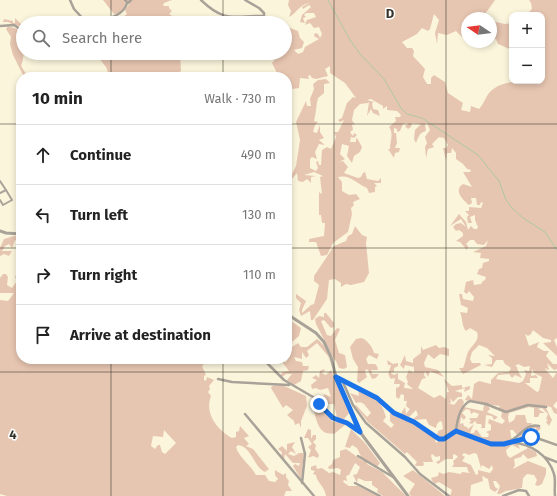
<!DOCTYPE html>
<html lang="en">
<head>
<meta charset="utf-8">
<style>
  :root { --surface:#fff; --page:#f6f6f6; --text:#222; --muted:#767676; --line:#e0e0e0 }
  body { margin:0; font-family:"Fira Sans",sans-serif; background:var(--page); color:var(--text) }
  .controls { position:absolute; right:12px; top:12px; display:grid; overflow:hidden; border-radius:8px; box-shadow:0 2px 6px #0003 }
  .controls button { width:36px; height:36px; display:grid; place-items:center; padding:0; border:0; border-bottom:1px solid var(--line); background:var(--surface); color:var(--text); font:20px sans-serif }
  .compass { position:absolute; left:461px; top:12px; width:36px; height:36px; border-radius:50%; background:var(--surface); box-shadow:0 2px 6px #0003; rotate:283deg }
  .stop { position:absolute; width:12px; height:12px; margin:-9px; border:3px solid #1a73e8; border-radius:50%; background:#fff }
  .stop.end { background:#1a73e8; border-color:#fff; box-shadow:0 1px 4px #0008 }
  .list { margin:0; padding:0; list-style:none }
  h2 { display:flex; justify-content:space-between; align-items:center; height:52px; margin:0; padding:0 16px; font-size:17px }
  h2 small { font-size:13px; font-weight:400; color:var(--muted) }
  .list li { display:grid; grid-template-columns:26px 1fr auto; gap:12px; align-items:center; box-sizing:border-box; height:60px; padding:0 16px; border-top:1px solid var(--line) }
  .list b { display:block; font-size:15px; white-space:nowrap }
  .list em { font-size:13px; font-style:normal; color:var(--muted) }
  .icon { flex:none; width:22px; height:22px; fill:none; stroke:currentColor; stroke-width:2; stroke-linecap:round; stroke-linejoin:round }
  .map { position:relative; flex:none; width:557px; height:496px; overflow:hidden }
  .search { position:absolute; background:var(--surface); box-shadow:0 2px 6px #0003; left:16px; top:16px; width:276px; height:44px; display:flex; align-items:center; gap:10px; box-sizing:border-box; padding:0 14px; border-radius:22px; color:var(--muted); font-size:15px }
  .panel { position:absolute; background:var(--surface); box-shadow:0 2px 6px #0003; left:16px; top:72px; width:276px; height:292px; border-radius:16px }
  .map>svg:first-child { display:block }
  .green { fill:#e7c6b1; fill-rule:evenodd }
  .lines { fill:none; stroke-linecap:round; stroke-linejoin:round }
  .stream { stroke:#afc7a6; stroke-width:1 }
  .pedestrian { stroke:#a9a299; stroke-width:2 }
  .minor { stroke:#a9a299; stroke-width:2.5 }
  .tertiary { stroke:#a9a299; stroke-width:3 }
  .route { stroke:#1a73e8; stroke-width:5 }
  .grid { fill:none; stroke:#353329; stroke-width:1; stroke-opacity:0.55 }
  .grid-label { font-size:13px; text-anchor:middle; font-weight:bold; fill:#353329; stroke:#fff; stroke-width:3; stroke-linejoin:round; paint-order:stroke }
</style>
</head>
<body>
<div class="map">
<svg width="557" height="496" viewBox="0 0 557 496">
  <rect width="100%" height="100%" fill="#fbf5dc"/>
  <!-- green -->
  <path class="green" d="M103,0h69l-8,3 -1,3h6v2l3,3 -3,3 5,3 2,6h-50l2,-4 -5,-2 4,-3 -2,-4 5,-7 -5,-2 1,5 -5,6 -7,2z
    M289,0h206c-10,14 -10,18 -28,18v17l-5,2 -6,-6 -9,4 -9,-2 -1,11 -2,-11 4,-13 -5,-6 -4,15 -2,2 -6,-3 -5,6 -15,8 5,6h5l2,3 -1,5 12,13 -2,8 4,7h4v-6l3,-3 11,7 3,11 15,10 -2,7 9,2 1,-6 8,3c5,-5 6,-11 10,-16 13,-14 35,-12 53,-12v-66h-16l6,-6 -1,-6 -2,-3h28v338l-3,2 3,7v9l-14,-13 8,-1v-2l-8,-2 -10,-8 -2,4 -3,2 -3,-2 4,12 10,-4 -2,5 7,4h5l-3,5 7,8h4v5l-3,1 -7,-7 2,6 -2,1 -1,-2 -1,1 8,9 4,-6v29l-4,5 4,3v5l-3,-1 -3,-6 -6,-1 7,14 -3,6 -3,-4 2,-2 -2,-1 2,-5 -6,-6 -4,1 7,4h-5l-2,4h-4v-9l-5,-1 -20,6 -1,4 1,6 5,-3 2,-5h9l2,8h5l-1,2 8,1 2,2 -5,6v-6h-9l-3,7h5l-4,9 -1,-6h-5l1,-4h-4l-3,-4h-3l2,12 6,2 2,5 -8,-4 -6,5 1,5 3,3 18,-10 8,4 1,4 -9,3 -5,-5 -2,3 -7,2 1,6 -2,4 15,-8 18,7v6l-4,10 -4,2 -3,-1 2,-5 -3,-5 -7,-1 -4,4 -1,10 -16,3 -6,3h-3l3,-8 -4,-5h-3l2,6 3,2 -3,3 -5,-3 -2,-10 -6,-3 1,5 -12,4 -1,11h-20l2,-6 -13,-8 -5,2 -3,-6 7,-2 1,-4 4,2 6,-2 12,2 1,-2 8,1 -2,-2 -1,-4h-15l2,-3 -1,-3 5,-4 -2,-2 -3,-1v5h-7l-8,5 -2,-2 4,-2v-4l-4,1 -4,-3 -1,2 2,6h-10l1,2 -1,2h-7l-1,-1 2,-3 -10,-10 -2,2 -37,-32 -13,-16 1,-1 11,12 4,-4 -7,-9 -4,-2 -4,1 -6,-10 9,3 -1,-7c15,10 23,9 28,28l-3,4 8,7 3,-3 -4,-4v-9l22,11 23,16 1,4 5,-4 -4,-3 1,-5 5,-2 -1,-7 -2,-1 -3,3 -1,4 -7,-3 -3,-6 -14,1 6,-5 -2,-5 -7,7 -9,-2 5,-8 1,7 4,-5 -4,-3 1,-5h-3v-6l-3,-1 -2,5 -3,-2v-9l3,-1 1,-3h-6l1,-6 -4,1c-5,-6 -1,-8 0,-14h-3l-1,-5 6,4 5,-1v3l-4,2v4h-3v1l3,2 4,-2v6l7,4 -1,5 9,1 -6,-5 1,-2 -2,-5 3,-7 5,3v-6l-9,-2 -1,4 -4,-4 5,-10 1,6 7,2v-4l8,-6v-7l2,4 13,-5 3,3 5,-1 5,2v7l-9,-2 -6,5 -6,-5 -4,9 1,4 13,3 6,7 -14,-6 -2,6 -3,-6 -1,4 2,3 -4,1 -4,9 16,10 6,-3 6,4 1,-7h2l-5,-13 8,7 10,-1v3l8,-2v3l-6,3 1,-4 -10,3 7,2v4h-4l-5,5 -3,-4 1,5h-3l6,2 5,-6h3l2,3 -3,10 3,-5 19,4 1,-6 -19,-5 3,-5 4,4 2,-15 5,-3 12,3v-4l7,-7 11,-1 2,-4 -6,-4 -2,-4h-7l-4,7 -8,-2 8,-1v-6l-4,-3 7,1 -8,-8 -8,-3 -7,7 -2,7 2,4h8l1,2 -18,9 -4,-6h4c2,-4 3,-11 5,-16 4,-7 12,-11 9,-20l-7,-4 -4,3c-5,-6 -3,-13 -6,-19l7,1 1,-5 -7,-3 -2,-11h3l1,5 10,2 1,-4 -5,-6 -2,3 -3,-2 2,-10 7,-2 1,5 7,-1 2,-3 2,-1 1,-3 -9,-3 2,-5 3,-1 1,-5 6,-2v-2l-9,-1 1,-5 -8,-1 13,-6 2,-6 -4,5 -7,-1 -3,-4h-4l-4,4 2,2 -1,4 -7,-8 -4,-1 7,-5v-3l-4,-3 -3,1 -3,-4 3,-3 5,-1 5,4 -5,-8 -11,7 9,-12 7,8 2,8 3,-4 3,3h3l1,-2 -3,-7v-5l-5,2 2,6h-4l-1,-6 2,-2 -4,-4h4v-4l12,1 2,-5 -2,-1 -1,3h-3l-1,-7h-5l1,5 -3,2c-6,-5 -16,-15 -6,-21l9,3 -9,-15h7l1,-2 -4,-1 -4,-5 -7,-5v-6l-4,-5 -1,5h-4l-1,7 -3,-12h3l2,-3 -4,-7 -5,-1 -7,7 2,3 -6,2 -2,9 -1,-11 2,-4 -2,-6 5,-7 -3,-7 -2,1 1,7c-7,2 -7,5 -10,12l-2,-4 1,-9 6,-6 -9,-1 -1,4 -3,2 -3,-3 3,-2 -1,-1 -4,1 -3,7 -3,1v-3l-3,-1v5h2l1,10 -2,5h5l-1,4 -4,1 -1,5 -6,-9h2c0,-9 4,-15 -1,-22l7,-6 -1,-4h5l1,-2 -4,-4 -10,-1v-4l-4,3v-3l-12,-7 -4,1 7,2 -2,1 1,6 5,1 2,6 -7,-3 -2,-4 -4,7 2,-14 -1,1 -8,1 -6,6 -2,10 3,5 -3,-1 1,6 -3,2 3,4 1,-3 3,2 -3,3 -3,-1 -1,5h6v-3l1,-1 5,9 -2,5 -6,4 -2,7 -5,-7 2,-10 -7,-2 -2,10 5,5 -6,3 4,-1 5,6 -4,6 14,5 3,-1 2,-4 2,-1 2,7 11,2 3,-3v5h-7l3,3 -2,1v5l-6,1 -2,-5c-10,-4 -17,-14 -29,-11l4,5v9l7,4 7,-1 4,5 -7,3 1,3 -3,3 1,6 -4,18 -15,11 -6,12 -6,1 -5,-14h-7v-3l15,-3 1,-13h-3l-1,-8h-2v-23l3,2 -2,-17 3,-1 -9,-4 -10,3 12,1 -5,1v6l-4,-4 -4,3 -5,-1 -1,-8 -6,7 -1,-2 6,-12 4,-26 -4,-18 10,-21 1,5h4l-1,-7 4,-10 -1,-5 5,-4 8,-1 4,4 -6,1v9l-6,5c-2,8 -2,15 -4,23l4,1 -3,3 -2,7 4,1 3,-8v7l4,6 -5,2 6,5 -6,-1 -4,8 2,7 -5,-2 -2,2v9l6,3 2,-3 -2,-6 2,-1 1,4h2l1,-15 5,-3 4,2 5,-12 -2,-5h4l6,-12 -4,2 -2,-2 4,-2 5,-15 6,-6 3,1 -11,-15 -15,-10v-7l-5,3 3,7 -12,3 -4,-1 -2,-3 -2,1 1,3 -9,-1 -1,10 -7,1 -2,5 -3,-1v-16h-12l2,-4 -5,-10 3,-4 -2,-2h-7l1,-4h18v-27l13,5 2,7 4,4 -2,6 -8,2 4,4 5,-2 2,-5 14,-8 -5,-3 1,-3 3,1 2,4 2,-4 -3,-7 -5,1 -4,-5 -5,2 2,-5 9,-3 -2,-4h-8l-2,2 2,2 -3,1 2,5 -5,-1 2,-7 9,-8 -2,-2 -6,4 -1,-2 7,-4c-10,2 -12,10 -20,14l2,-6 -3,-6zM518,364l6,3 6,-1 -1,5 -5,-1 2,4 -3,7 -4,2 -23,-4 2,-4 11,-1 3,4 3,-3 7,3 -4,-7 -1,-4 -2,-1zM532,369l2,4 8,4 -3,14 -2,1 -12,-9h5v-5h8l-2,-3 -5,1zM487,404l13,2 -2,3 4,3 -1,5 4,4 -3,3 -13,-5 -1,4 3,2v5l-5,2 3,2 -1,3h-6l-5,-7h-2l-1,3h-4l4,-9 -6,5 -1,-2 -3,-1 -1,-3 -3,1 1,-7 3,3 2,-3 -4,-4 4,-4 4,1 1,4 3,-2 5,2 -2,4h-8l2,3 -2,2 3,1 3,-3 2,3h4l1,3 -2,1h5l1,-13 6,1 2,4 4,-3 -11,-5 3,-3zM464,453l5,2 5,-2 3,1 4,14 1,-3 7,4 3,-4 1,4 -3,4 -12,-3v4l-2,1 -5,-10 -9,-4 3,-4 -3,-2z
    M15,18l8,8v6l-7,2 3,4 -1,4 2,-2c5,6 4,19 1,26l7,11h-4l-11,-22 -3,-11 1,-7 -5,-8 2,-3 12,4v-2l-2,-3 -2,1 -8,-4h-5l1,-3 9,2v2h2z
    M491,21l14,3 7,-1v27l-14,-6 -2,-5 -5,1z
    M92,53h88l1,17 -3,7h-68l-4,-10 -8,-10 -5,3 -3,-1z
    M355,226l7,9 5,2 -1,6 3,30 -5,9 -13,3 -5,-1 -5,3v-4l-6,-4 -6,1 -2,19 -14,21h-2l-1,-9 -9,5 -2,-6 2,-7 -5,-5v-4l10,7 -4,9v3l9,-8 3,-1 5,-19 -5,-4v-5l20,-30 12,-5 2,-5 4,-2z
    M14,236l7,1v6l-6,-3 -3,8 -3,-4 -4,2 -3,5h10l-3,5 -5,-2 -4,2v-8l4,-9z
    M21,271v88h188l-7,7 4,9 -2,1v4l2,1 1,-4 7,3 -5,6 1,3 -2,3 3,4c-7,18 7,34 21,42l4,-1v-5l3,-1 1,-5 9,10 -5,2 5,6 -3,2 7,3 16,20 -4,3c-12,-6 -13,-25 -27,-27l-2,2c3,11 15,18 20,28h9l4,6 6,1 3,-3 -3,-4v-5l8,5 3,-2v4l3,4 -1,4 4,6h-6l-2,5h-277l-7,-2v-194l8,1 6,-8h-14v-15l3,-4h3l2,3 -1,8 5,3 5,-7 -2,-4 2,-4zM164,430l12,13 -11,11 -3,-2 -2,-7h-2l-3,4 -4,-3 2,-10 10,1z
    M324,313h2l8,10v4l-3,1 -7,-8 -3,1 6,14 4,1 6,-8 3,1 -5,11 4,13 6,2 2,12 -3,2 -5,-1 -3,-7 -2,-2 -18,-35 -1,-5 4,-3 5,1z
    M287,318l14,10 -2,8 -12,10z
    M361,338c5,0 12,10 13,15l5,1 -2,5 -8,-4 -3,4 2,5h7l2,2 1,4h-7l1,4h7l-3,4 -4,1 -4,-9 -2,-1 -1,3 2,5 -8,6 -2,-2 1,-14 -5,-8 -3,-12 6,-8z
    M317,339c7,4 13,17 14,25l-3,-8 -11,-13 -10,8 2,4 -3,3 -4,-6v7l-8,-2 2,4 6,1 1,4h6l-1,4 -5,1 -2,10 -7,4 -7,-5 5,-6h-6l-4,3 -2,-2 3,-3 6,-1 -7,-9h4l4,-6 2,-9 6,-4 3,4h6z
    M324,369l1,2 -3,1 1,2 3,1 5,-5 18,43 -5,6 -7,-1 -3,-14h-8l-3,-5 1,-5 7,3 -3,-9 -8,2 -4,-2 -4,1 -1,-4 6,-5 -5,-2 4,-3 3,3 1,-7z
    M282,385l24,11 1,10 -6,15v7l-2,-5 -4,2 -1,-4 -7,-6 6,-5 -7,-5 -3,3 -12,-20 1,-2z
    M316,407l7,3 10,12 8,-1 4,4 -11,9c-2,-1 -5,0 -7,-1 -8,-1 -12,-16 -13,-23z
    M308,429l3,1v9l2,-4h3v4l-3,3 3,3 -1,4 4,6 -1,3 -5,-2 -5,2 3,-8 -3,-3 4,-3 -4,-6h-4z
    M351,429l14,14 15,20 -3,4 -10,-5v2l15,8 24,24h-23l-6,-4 1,-3 -6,-4v-4h-7l-7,-3 -1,5 -4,-8 4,-1 3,-7 -5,-4 -6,12 -3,1 1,5 -3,-1 -1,2 6,4h9l20,10h-52c-1,-9 -10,-15 -10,-21l-3,-1 2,-3 -4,-1v-3l5,-2 1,4 5,-1 7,5 4,-1 7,3 1,-5 -3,-2 -9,1 -1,-2 4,-3 1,-4 7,-3v-6l6,-2 17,12 -6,-13 -5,-3 -2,3 -5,-1z
    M295,442l-3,5 4,7 -5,-3 -3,3 6,2 5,-3h5l-3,26 -8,-13 2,-2 4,2 1,-3h-7l-8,-9 -1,5 -3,-2 1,-5 -4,-3 4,-3 5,5v-7z
    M413,470l32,26h-34l-2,-3 6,-9 -12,-8z"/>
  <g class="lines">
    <!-- stream -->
    <path class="stream" d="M328,0l22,40 10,14 24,25 17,29 6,6 15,4 56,37 21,26 7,19 6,8 11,10 22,14 12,18"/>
    <!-- pedestrian -->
    <path class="pedestrian" d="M0,181l6,9 -6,3
      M0,200l3,5 9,-5 -6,-10"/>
    <!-- minor -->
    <path class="minor" d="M70,0l4,9 13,14
      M125,0l3,3 3,-3
      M201,0c25,24 33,15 63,16v-3l-5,-5 -14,-8
      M100,23c9,-5 26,-9 27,-21
      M0,26l14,-1 9,6
      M263,359l21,21 29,17 20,21 14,5 13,9
      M336,377l41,21 17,15 20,9 21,16 6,1 15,-8c1,-11 4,-25 14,-30l16,3 20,8 22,-7 18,2
      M218,379l14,3 57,3
      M342,380l11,25 13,18 39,34 15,17 29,22
      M245,414l69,82
      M456,431c18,4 30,15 48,12 14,-1 20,-21 35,-17
      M301,438l4,16 -3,29
      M358,456l35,21
      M544,457l13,5
      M355,483l25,13
      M503,496l16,-6 7,1 3,5
      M555,496c-1,-7 1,-16 -1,-22 -6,-20 -24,-30 -43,-32l23,-5 23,8"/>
    <!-- tertiary -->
    <path class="tertiary" d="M0,231l6,2 15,1
      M287,257l2,3 -2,3
      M287,292v1
      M287,314l29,19 8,9 7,15 5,20 24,55 48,64"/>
  </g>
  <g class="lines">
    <!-- route -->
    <path class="route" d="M319,404l14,14 14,5 13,9 -24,-55 41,21 17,15 20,9 25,17h5l12,-8 35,13h13l27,-7"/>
  </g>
  <!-- grid -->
  <path class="grid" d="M111,0v23M223,0v23M334,0v496M446,0v496M111,53v24M223,53v24M0,124h21M287,124h270M0,248h21M287,248h270M111,359v137M223,359v137M0,372h557"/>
  <g class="grid-label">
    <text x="390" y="18">D</text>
    <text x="13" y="439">4</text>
  </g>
</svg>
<div class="controls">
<button>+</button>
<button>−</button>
</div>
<svg class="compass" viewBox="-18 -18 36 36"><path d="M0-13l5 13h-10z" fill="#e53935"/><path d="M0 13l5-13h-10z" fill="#767676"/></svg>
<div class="stop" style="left:531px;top:437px"></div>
<div class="stop end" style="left:319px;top:404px"></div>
<div class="search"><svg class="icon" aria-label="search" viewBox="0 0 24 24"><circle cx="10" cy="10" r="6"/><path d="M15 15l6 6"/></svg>Search here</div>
<section class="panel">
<h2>10 min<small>Walk · 730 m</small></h2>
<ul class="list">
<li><svg class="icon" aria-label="ahead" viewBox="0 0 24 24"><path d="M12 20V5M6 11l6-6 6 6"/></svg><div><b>Continue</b></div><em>490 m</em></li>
<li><svg class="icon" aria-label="left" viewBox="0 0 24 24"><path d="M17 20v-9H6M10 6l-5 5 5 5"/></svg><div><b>Turn left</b></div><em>130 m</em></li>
<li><svg class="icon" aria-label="right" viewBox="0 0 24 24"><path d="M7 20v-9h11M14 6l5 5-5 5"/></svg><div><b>Turn right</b></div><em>110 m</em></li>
<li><svg class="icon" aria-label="arrive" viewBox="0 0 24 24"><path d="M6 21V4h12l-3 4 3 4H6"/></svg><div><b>Arrive at destination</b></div></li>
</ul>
</section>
</div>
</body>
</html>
